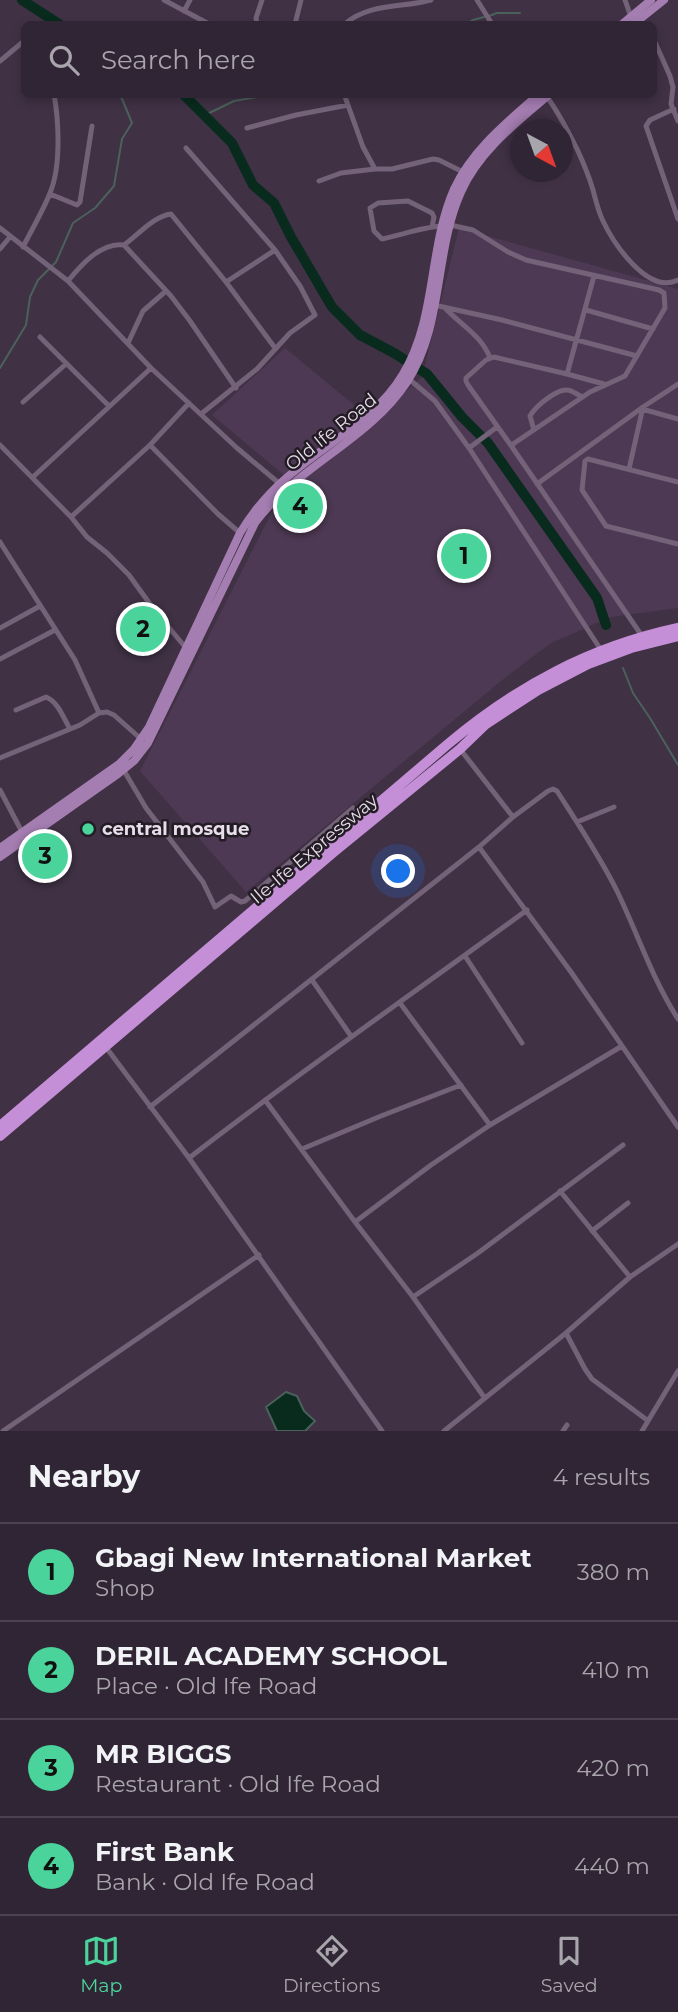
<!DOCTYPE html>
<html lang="en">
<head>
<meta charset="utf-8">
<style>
  :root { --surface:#302534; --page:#3c3140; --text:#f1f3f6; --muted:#a8a5ac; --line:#4b424f; --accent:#4ad49c }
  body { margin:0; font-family:Montserrat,sans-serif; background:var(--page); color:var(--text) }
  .compass { position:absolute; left:510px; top:119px; width:63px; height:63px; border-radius:50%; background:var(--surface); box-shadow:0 4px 10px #0003; rotate:139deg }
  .you { position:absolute; left:399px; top:872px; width:24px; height:24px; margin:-18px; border:5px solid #fff; border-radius:50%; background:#1a73e8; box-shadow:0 0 0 10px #1a73e833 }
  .badge { display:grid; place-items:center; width:46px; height:46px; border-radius:50%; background:var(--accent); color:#111; font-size:23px; font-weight:700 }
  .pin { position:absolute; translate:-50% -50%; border:4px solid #fff; box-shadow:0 2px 7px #0006 }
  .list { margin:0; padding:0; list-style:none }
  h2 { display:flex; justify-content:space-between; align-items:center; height:91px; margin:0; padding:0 28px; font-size:30px }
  h2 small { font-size:23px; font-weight:400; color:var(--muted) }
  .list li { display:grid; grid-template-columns:46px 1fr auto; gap:21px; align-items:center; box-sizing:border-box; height:98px; padding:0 28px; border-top:2px solid var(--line) }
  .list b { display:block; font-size:26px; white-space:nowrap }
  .list p { margin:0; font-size:23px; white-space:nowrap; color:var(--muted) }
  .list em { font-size:23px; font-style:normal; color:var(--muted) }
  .icon { flex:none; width:38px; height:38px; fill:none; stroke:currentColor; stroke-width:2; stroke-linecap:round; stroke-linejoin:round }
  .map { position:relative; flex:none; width:678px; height:1431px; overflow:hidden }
  .search { position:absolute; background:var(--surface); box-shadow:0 4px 10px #0003; left:21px; right:21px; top:21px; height:77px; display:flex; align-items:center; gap:18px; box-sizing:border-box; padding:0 24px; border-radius:10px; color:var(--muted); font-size:26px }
  .sheet { height:483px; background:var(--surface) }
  nav { display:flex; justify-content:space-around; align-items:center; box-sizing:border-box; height:98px; border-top:2px solid var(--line); background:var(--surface); font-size:19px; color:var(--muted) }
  nav a { display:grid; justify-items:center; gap:4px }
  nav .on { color:var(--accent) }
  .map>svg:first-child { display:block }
  .built { fill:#4d3953 }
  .water { fill:#082b1d; stroke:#4b615b; stroke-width:2 }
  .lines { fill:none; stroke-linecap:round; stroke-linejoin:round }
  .stream { stroke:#4b615b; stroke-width:2 }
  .river { stroke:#082b1d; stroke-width:10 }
  .street { stroke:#736278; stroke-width:5 }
  .primary { stroke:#a47db1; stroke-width:8 }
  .highway { stroke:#c58fd7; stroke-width:10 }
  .poi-dot { fill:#4ad49c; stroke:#231c25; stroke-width:2.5 }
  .labels { text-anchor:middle; stroke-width:5; stroke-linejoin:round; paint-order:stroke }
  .street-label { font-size:18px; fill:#e7deeb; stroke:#231c25 }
  .poi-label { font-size:18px; font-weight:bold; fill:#e7deeb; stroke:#231c25; text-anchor:start }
</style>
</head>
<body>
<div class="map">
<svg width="678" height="1431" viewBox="0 0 678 1431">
  <rect width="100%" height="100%" fill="#403145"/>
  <!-- built -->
  <path class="built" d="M459,228l219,61v319l-67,9 -60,26 -45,34 -260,215 -106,-121 136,-267 146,-127z
    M285,348l80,66 -80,62 -73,-61z"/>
  <!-- water -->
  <path class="water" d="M286,1392l11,4 7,15 11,10 -10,10h-28l-11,-24z"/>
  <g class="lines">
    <!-- stream -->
    <path class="stream" d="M489,16l8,-3h23
      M466,24l7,-4 11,-3
      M311,94l15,2 6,-2
      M205,115l29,-14 40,-7
      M0,368l26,-43 4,-28 8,-17 18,-18 17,-39 22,-15 19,-22 8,-47 10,-16 -12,-29
      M623,668l10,25 17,25 28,47"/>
    <!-- river -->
    <path class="river" d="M22,0l37,24
      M183,94l49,49 21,42 21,18 17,34 41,70 28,28 34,18 33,21 35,43 26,26 109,155 9,27"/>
    <!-- street -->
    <path class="street" d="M164,0l45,24
      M477,0l15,24
      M625,0l6,17
      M184,11l6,-11
      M257,24l-1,-6 6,-18
      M295,24l6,-24
      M345,24c24,-21 57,-16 86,-24
      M654,40l16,36 3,11 -2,17 7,17
      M0,61l24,-20
      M344,94l19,53 12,22h17l41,-10 6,1 24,12
      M547,97c12,16 21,34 30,52 6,13 12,27 16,41 3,11 5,21 10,31 11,23 45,74 75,59
      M674,109l-24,11 -4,6 32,93
      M247,128l49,-13 52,-10
      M186,148l89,102 25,36 15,29 -25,18 -33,36 -56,45
      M319,181l22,-8 34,-4
      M50,194l27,11 3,-3 12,-76
      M450,225l23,5 35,22 18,8 133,30 5,3 1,15 -40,68 -35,16 -77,52 -1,3 130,189
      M432,227l2,-10 -2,-4 -24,-12 -30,2 -8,5 4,23 8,8c20,-4 40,-12 60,-13
      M0,228l68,53 83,87 86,80 43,36
      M124,245l47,51 19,25 46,67
      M23,247c9,-18 20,-36 27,-54 11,-26 9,-71 4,-99
      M0,249l10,-12
      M594,276l-27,98 37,10
      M68,281c13,-16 33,-39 56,-36 14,-10 30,-29 47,-31l55,68 49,66
      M226,282l49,-32
      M434,305l68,15 135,36
      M446,309c15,16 36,27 44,49
      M586,310l67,19
      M40,337l69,69
      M128,343l15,-32 23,-20
      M409,379l26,22 34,47 132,202
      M23,402l43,-38
      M642,409l36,10
      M534,430l-4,-14c5,-9 26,-27 37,-26 5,0 11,5 15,7
      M0,445l71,72 16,20 20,16 22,22 26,36 31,37
      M150,445l68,69 22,19
      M512,447l-44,-62 -2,-4v-3l20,-18 8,-3 73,17
      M469,448l28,-21
      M629,469l14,-62
      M33,477l118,-109
      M678,482l-90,-23 -3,2 -3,29 24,36 72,18
      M537,484l106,-77 35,-23
      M71,517l79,-72 39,-42
      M0,542l75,118 24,53
      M0,628l40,-22
      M0,659l55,-29
      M16,710l30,-13c12,5 17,20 24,32
      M460,749l53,68
      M0,758l80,-33 19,-12 8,-1 7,3 27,24
      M123,769l23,39 57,74 12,25 16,-11 10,6 4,-1 108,-93 8,11
      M0,790l22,42
      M577,822l37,-15
      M479,847l92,125 107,155
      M465,956l57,87
      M312,980l39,56
      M400,1003l90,122
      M105,1046l84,112 193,273
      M265,1100l90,122 58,75 71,100
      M150,1107l329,-260 34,-30 35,-26 5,-2 4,2c21,33 44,67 61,102 20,42 35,87 60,126
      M302,1149l79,-33 80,-31
      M189,1158c110,-86 225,-165 338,-248
      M560,1191l70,86
      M355,1222l76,-57 59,-40 132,-79
      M592,1231l36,-28
      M413,1297l65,-44 145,-108
      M566,1333l19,36 7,10 55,41
      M3,1431l256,-176
      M444,1431l122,-98 64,-56 48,-33
      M563,1431l4,-6
      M642,1431l36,-60"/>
    <!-- primary -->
    <path class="primary" d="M622,24l29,-24
      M634,24l30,-24
      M0,848l119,-84 15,-15 15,-22 91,-194c12,-20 26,-37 44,-53 39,-35 92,-60 119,-106 34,-56 25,-126 51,-185 18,-39 53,-67 85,-95
      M0,857l118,-83 16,-13 14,-18 107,-220c42,-57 114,-83 152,-141 37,-56 27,-130 54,-190 18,-41 56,-70 89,-98"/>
    <!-- highway -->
    <path class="highway" d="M0,1126l448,-382c69,-58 142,-97 230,-116
      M0,1136l335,-285 125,-102 26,-25 52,-34 50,-26 43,-16 47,-12"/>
  </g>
  <!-- markers -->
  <circle class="poi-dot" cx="88" cy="829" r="7"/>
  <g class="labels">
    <!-- street labels -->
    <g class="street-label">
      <text transform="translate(331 432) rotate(-39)" y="6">Old Ife Road</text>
      <text transform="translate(314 849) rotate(-40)" y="6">Ile-Ife Expressway</text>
    </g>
    <!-- poi labels -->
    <g class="poi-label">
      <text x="102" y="835">central mosque</text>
    </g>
  </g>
</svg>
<svg class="compass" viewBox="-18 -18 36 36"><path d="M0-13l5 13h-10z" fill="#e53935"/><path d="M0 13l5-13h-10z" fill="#a8a5ac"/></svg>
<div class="you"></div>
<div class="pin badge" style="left:464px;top:556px">1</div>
<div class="pin badge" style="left:143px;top:629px">2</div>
<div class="pin badge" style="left:45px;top:856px">3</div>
<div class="pin badge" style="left:300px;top:506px">4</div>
<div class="search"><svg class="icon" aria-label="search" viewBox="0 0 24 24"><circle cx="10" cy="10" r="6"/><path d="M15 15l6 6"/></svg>Search here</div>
</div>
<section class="sheet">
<h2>Nearby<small>4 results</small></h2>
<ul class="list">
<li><span class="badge">1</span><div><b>Gbagi New International Market</b><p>Shop</p></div><em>380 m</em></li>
<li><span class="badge">2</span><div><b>DERIL ACADEMY SCHOOL</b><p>Place · Old Ife Road</p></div><em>410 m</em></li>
<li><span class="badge">3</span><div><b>MR BIGGS</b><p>Restaurant · Old Ife Road</p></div><em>420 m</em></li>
<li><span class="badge">4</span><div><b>First Bank</b><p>Bank · Old Ife Road</p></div><em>440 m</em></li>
</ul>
</section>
<nav>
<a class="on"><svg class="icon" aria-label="map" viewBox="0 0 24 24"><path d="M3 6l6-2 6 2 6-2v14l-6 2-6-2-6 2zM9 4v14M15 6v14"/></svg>Map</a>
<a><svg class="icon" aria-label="directions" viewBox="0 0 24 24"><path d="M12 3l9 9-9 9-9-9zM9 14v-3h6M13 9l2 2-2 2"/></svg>Directions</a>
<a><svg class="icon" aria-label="saved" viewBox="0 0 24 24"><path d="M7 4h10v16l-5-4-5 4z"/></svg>Saved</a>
</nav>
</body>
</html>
